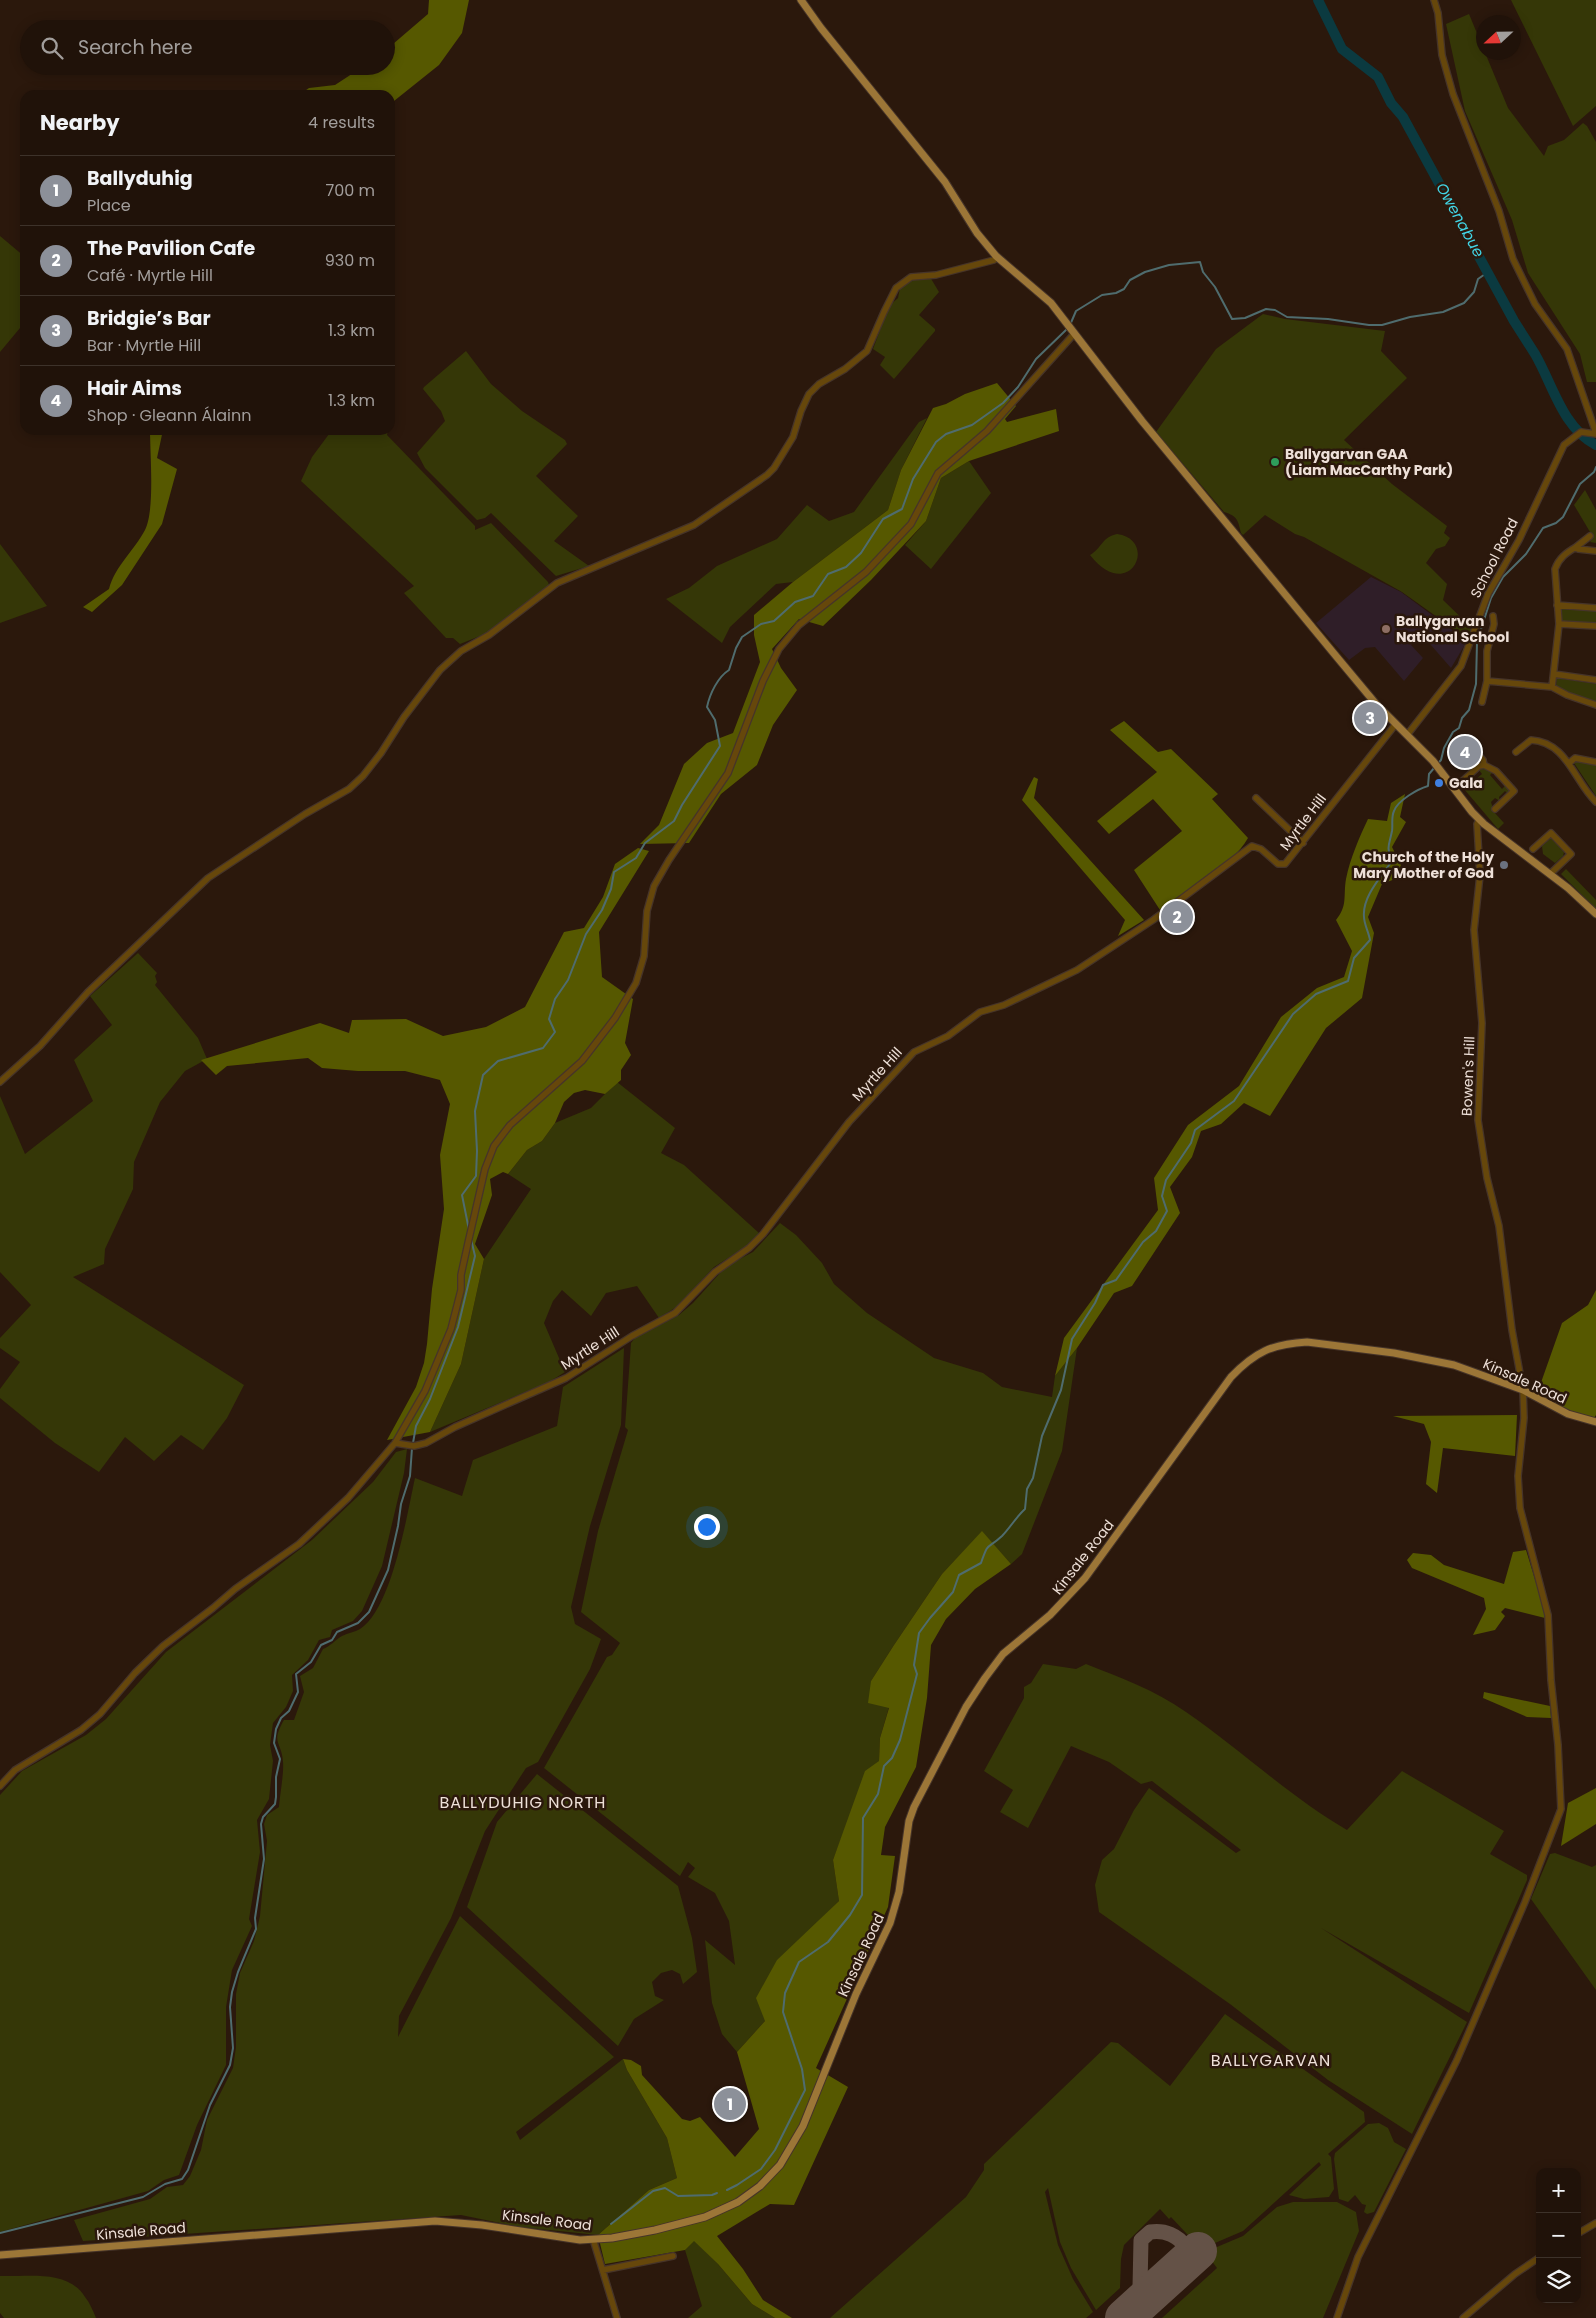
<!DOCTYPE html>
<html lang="en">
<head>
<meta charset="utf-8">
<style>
  :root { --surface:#201209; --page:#281b12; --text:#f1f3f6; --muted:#a29e9c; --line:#3d322a; --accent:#8c9099 }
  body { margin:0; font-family:Poppins,sans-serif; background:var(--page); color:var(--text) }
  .controls { position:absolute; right:15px; bottom:15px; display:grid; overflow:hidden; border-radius:10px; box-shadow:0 2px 12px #0003 }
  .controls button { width:45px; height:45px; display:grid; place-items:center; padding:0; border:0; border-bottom:1px solid var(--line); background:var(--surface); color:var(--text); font:25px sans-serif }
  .compass { position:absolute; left:1476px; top:15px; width:45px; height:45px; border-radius:50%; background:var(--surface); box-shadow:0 2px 12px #0003; rotate:248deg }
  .you { position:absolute; left:706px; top:1526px; width:18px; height:18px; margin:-12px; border:4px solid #fff; border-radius:50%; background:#1a73e8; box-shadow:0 0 0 8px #1a73e833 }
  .badge { display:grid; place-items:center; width:32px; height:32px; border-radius:50%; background:var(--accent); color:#fff; font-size:16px; font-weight:700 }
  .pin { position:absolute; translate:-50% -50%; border:2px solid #fff; box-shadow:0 1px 5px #0006 }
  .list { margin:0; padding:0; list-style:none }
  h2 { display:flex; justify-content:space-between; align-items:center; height:65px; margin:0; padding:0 20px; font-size:21px }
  h2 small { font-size:16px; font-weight:400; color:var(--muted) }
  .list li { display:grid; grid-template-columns:32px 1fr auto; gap:15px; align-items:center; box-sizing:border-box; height:70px; padding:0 20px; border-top:1px solid var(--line) }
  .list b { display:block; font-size:19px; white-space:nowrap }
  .list p { margin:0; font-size:16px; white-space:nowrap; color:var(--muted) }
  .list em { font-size:16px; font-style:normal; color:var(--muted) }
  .icon { flex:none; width:28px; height:28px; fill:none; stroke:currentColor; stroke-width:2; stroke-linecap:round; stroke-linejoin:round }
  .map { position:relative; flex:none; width:1596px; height:2318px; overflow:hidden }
  .search { position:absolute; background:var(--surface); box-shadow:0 2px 12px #0003; left:20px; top:20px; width:375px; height:55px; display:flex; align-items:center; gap:12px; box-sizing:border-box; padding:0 18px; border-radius:28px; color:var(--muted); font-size:19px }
  .panel { position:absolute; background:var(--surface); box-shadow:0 2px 12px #0003; left:20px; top:90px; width:375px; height:345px; border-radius:15px }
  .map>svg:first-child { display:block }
  .education { fill:#2f1e28 }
  .green { fill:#353707 }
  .forest { fill:#565800 }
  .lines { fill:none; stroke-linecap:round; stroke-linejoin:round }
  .stream { stroke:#4f6c6e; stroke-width:2 }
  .river { stroke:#0b3a40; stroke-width:10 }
  .taxiway { stroke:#645247; stroke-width:15 }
  .runway { stroke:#645247; stroke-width:38 }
  .minor-casing { stroke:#463429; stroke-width:8 }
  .major-casing { stroke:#463429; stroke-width:9 }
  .minor { stroke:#66470b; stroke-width:5.5 }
  .major { stroke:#9c7637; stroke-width:7 }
  .leisure-dot { fill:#2e9e5b; stroke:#2b180c; stroke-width:2 }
  .education-dot { fill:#8d6e63; stroke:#2b180c; stroke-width:2 }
  .shop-dot { fill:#3f7fe0; stroke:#2b180c; stroke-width:2 }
  .worship-dot { fill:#6b7280; stroke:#2b180c; stroke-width:2 }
  .labels { text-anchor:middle; stroke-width:5; stroke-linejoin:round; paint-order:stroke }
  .poi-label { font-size:14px; font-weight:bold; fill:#eee0d8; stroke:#2b180c; text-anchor:start }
  .street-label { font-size:14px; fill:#eee0d8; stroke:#2b180c }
  .water-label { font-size:15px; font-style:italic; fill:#42d5e6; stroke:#2b180c }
  .quarter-label { font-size:16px; letter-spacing:1px; fill:#eee0d8; stroke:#2b180c }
</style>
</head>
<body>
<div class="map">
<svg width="1596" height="2318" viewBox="0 0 1596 2318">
  <rect width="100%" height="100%" fill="#2b180c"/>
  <!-- education -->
  <path class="education" d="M1371,577l30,15 66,49 -16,27 -28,-32 -12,9 12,13 -19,23 -29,-34 -10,1 -16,12 -33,-37z"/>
  <!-- green -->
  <path class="green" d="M1511,0h85v106l-23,20z
    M1469,14l39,94 36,48 4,-10 16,-6 19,-17 4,3 9,16v240h-9l-7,-28 -52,-81 -16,-53 -47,-109 -19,-87z
    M0,236l25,21v65l-25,30z
    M930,277l9,15 -20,23 16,14v2l-41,48 -14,-14 5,-8 -12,-8 16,-43 9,-8 2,-10 13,-9z
    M1263,314l22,5 100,12 -4,20 26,27 -63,62 48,44 55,42 -3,7 6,5 -5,8 -9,3 -10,14 21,21 -4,16 29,28 -4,11 -66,-47 -98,-55 -9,-3 -30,-19 -22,20 -2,-2c-3,-12 -3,-17 -17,-21l-68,-80 60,-83z
    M466,351l25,33 31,27 43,29 2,4 -31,32 42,40 -24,25 35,25 -33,10 -65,-63 -6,5 -8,2 -52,-52 -8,-15 28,-32 -4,-10 -18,-22 1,-2z
    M927,418l-26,52 -13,40 -95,72 -17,2 -46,43 -8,16 -56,-44 23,-11 28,-22 60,-27 30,-34 22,16 25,-9 65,-90z
    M332,430h56l-1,5 88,91v4l16,-7 57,59 1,3 -64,49 -25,10 -7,-6h-7l-42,-45 10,-7 -113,-105 11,-24z
    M969,461l22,32 -60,76 -26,-24 21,-24 15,-43z
    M1585,490l11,20v33l-6,-1 3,-5 -19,-32z
    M1117,534c43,6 12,71 -27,21 12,-7 12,-18 27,-21z
    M0,544l47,62 -47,17z
    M1561,608l35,3v13l-34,-3z
    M1557,678l39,6v18l-25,-8 -15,-8z
    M1576,760l20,4v32l-22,-33z
    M1482,768l11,4 -3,3 12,14 3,-3 4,4 -1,4 -3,-3 -6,6 1,4 -5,-3 -4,4 3,10 10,11 -6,6 -34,-40 2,-4 4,-1 12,-10 -3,-4z
    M1551,838l13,14 -1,4 -8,7 -12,-9 -1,-8z
    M1566,869l30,31v9l-35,-35z
    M138,953l19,20 -2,3 2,6 -2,3 43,53 9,21 -22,12 -25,31 -26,60 -1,27 -28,60 -1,15 -31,13 171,108 -17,33 -24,32 -22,-15 -27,26 -29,-24 -26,35 -44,-29 -55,-45v-9l20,-27 -20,-14v-10l31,-33 -31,-33v-176l25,58 68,-53 -19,-41 38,-35 -22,-29z
    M617,1082l58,46 -14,25 23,12 75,68 -15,15 -30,19 -36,39 -19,12 -22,-32 -31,7 -15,23 -29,-26 -9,11 -9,22 21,49 -16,10 -119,50 31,-68 23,-105 47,-70 -23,-15 19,-24 15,-9 13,-18 36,-15z
    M780,1223l16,12 26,28 12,21 33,29 67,45 49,15 19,14 50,10 3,-21 22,-28 -15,103 -40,103 -11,10 -29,-32 -40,42 -48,71 -23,36 18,26 -9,31 -1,23 -34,68 -12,31 6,41 -28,28 -46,92 -28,31 -15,-18 -10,-31 -7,-63 30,25 -6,-44 -14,-28 -27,-16 7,-9 -7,-6 -8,14 -136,-108 63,-111 5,-2 8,-12 -39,-31 17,-81 30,-101 -3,-3 6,-84 4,-5 44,-23 14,-12 28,-31 7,-7 25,-13z
    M624,1348l-3,77 -31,101 -19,81 4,17 26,15 -11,30 -52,93 -12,6 -41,63 -34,87 -52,98 -1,21 62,-121 154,141 -98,75 4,8 103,-81 4,11 40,68 10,40 -28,12 -51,45 -78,-8 -59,-12 -378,26 -9,-21 76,-21 17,-12 16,-2 7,-9 11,-26 6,-30 26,-52 3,-21v-53l4,-21 14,-32 6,-25 7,-75 -3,-17 3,-9 12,-8c1,-13 5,-34 4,-45 -1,-21 -13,-18 1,-42h10l10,-28 -4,-16 13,-8 10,-19c8,-3 12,-9 19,-13 6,-3 13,-4 18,-7 32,-20 47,-115 55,-151l47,18 11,-36 84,-34 6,-39z
    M407,1449l-3,24 -22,93 -20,45 -9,10 -21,9 -2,7 -11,3 -11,20 -16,15 1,16 -7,16 -13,16 -3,22 3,16 -4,38 -12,21 3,32 -11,67 3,7 -20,44 -6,37v58l-29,60 -18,50 -15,5 -16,11 -148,41v-437l22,-24 64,-36 20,-16 60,-67 146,-112 61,-58 23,-30z
    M1043,1664l33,5 10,-5c35,14 69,26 100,48 55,38 103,84 161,118l55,-59 102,60 -14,23 37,21v5l-58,133 -148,-85 146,94 -55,112 -84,-54 -98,-76 -131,-92 -4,-27 7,-25 12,-11 20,-39 15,-22 87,65 5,-3 -89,-69 -11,3 -32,-22 -38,-16 -43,82 -28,-16 13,-22 -29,-19 40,-73v-11l7,-4z
    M537,1774l141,112 14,52 5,34 -14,12 -3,-10 -8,-4 -11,3 -9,9 3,14 9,4 -30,19 -16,27 -151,-139 30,-85z
    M1555,1853l37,14 4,-2v125l-65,-91 19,-45z
    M1225,2014l139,98 1,10 -37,32 3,3 3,32 -5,8 -25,2 -15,-4 32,-30 -2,-3 -76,69 -42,18 -30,-32 -2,2 -9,-10 -36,36 -3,14 -1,29 -24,22 -25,-42 -11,-26 -12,-54 -3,4 13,53 15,34 20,33 -7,6h-256l136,-121 18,-27v-6l127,-122 7,1 52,43z
    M1379,2123l9,5 6,14 12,7 -32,63 -7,2 -3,-2 2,-7 -4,-1 -7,-9 -7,7 -9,-3 -5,-40 1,-6 33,-29z
    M1293,2202h44l19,10 3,19 -36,87h-161l55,-50 -12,-16 38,-16 34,-29z
    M694,2240l24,24 34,40 23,14h-87l14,-12 -17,-56z
    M0,2276c28,1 68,-7 85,21 5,6 8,14 11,21h-92l-4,-5z"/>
  <!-- forest -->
  <path class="forest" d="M429,0h40l-7,33 -23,32 -45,36 -4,2v-8h-91l10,-7 26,-3 29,-19h22v-16l42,-36z
    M997,383l19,23 -11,13 2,3 49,-13 3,22 -90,30 -28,17 -15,43 -55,59 -48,46 -24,-7 -27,30 9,19 16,22 -24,35 -16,40 -36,29 -32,49 -49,1 19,-19 25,-61 23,-21 26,-10 27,-71 -6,-27v-20l39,-33 95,-72 13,-40 32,-62 13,-4 19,-10z
    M150,430h13l-6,28 20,11 -15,55 -40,61 -30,27 -9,-5 26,-18c6,-23 25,-38 36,-59 10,-19 5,-77 5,-100z
    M1124,721l34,31 13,-3 47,45 -6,5 36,39c-17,29 -60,53 -88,72l-26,-40 48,-39 -29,-32 -44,35 -12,-13 60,-49 -47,-42z
    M1034,777l4,2 -4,19 110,122 -26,16 7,-16 -103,-120z
    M1405,794l-5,23 6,5 -14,25 9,18 -6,14 -13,5 -14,33 6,16 -12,65 -36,30 -56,88 -26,-13 -23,21 -20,7 -9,26 -22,30 10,26 -48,73 -18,7 -37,55 -22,28 9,-38 94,-128 -4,-32 34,-53 51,-39 42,-69 36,-29 27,-11 8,-26 -16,-31c12,-15 7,-23 10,-41 4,-20 13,-41 22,-60l19,2 4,-18z
    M638,848l11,3 -50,81 3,45 31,22 -8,44 6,12 -10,15v10l-16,14 -20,-4 -11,3 -10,9 -9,21 -13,18 -15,9 -19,24 -5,-2 -13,7 2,16 -17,49 9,15 -23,105 -31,68 -43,8 29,-53 8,-24 3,-19 5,-55 12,-80 -4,-54 10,-51 -10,-24 -35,-9h-47l-36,-3 -14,-10 -81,8 -11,9 -15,-15 119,-37 29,10 3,-13 54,-1 37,17 43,-9 39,-20 39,-75 20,-4 19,-31 12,-33z
    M1596,1290v125l-2,3 -24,-6 -32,-21 24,-68 26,-18z
    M1517,1415l-2,41 -72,-8 -6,45 -11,-9 5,-42 -7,-18 -31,-8z
    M982,1531l29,33 -36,25 -29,30 -15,26 -4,53 -11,69 -31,60 -4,28 14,1 -7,51 -72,161 32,19 -54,118 -24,-1 -53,32 26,33 20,31 29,18h-17l-23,-14 -34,-40 -24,-23 -9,9 -80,14 -7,-29 51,-45 28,-12 -10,-40 -40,-68 -4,-11 8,1 10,6 1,9 40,44 8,2 10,-4 35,40 24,-28 -22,-77 28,-31 -9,-23 21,-38 62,-59 -6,-41 32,-89 14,-10 1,-23 9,-30 -21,-5 3,-22 23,-36 48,-71z
    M1526,1550l15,49 4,19 -40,-10 -4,4 4,4 -10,14 -22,5 13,-26 -2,-11 -72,-30 -5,-8 6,-7 18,2 13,10 60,19 9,-32z
    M1484,1692l66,14 1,12 -24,-1 -44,-19z
    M1596,1788v36l-35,22 7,-43z"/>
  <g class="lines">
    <!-- stream -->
    <path class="stream" d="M1070,325l6,-14 26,-16 14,-2 8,-4 6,-9 15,-8 24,-7 31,-3 3,10 12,15 17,32 13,-1 21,-9 9,1 12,7 41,2 41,6h13l28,-8 33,-5 21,-9 10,-11 4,-13 10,-7
      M469,1230l-7,-35 14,-19 1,-25 -2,-40 8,-36 15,-14 45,-13 12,-16 -6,-13 6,-20 13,-19 18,-46 16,-24 9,-21 3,-17 22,-14 9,-15 29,-22 8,-16 38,-59 -5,-26 -8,-13c3,-14 11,-30 22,-37l7,-22 6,-11 19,-13 13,-3 21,-19 18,-6 15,-22 18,-7 15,-14 22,-34 19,-10 11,-30 23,-37 10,-8 26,-9 31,-22 15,-16 18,-28 31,-30
      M413,1443l3,-17 14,-27 28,-72 17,-71 -4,-17
      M727,2190l10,-5 24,-16 14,-19 30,-60 -3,-21 -19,-57 2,-19 14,-31 29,-20 22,-27 12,-20 1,-77 15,-24 6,-28 8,-8 8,-18 17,-66 -3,-9 5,-32 11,-15 23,-26 6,-17 22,-12c8,-23 6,-13 21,-27 8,-8 14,-19 23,-27l2,-20 6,-11 9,-42 19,-46 11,-51 23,-36 8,-18 13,-5 27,-38 13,-11 11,-20 -5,-15 4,-16 25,-37 4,-13 39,-29 59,-87 23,-20 32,-13 6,-23 16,-18c-1,-7 -6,-16 -6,-23 -2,-20 17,-40 28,-56 -6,-15 -3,-15 0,-30 1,-6 -1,-14 2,-20 4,-11 24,-22 34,-25l1,-12 12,-14 3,-12 9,-16 6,-4 3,-10 7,-8 7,-26 1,-42 14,-44 12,-21 23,-23 17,-26 13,-5 7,-6 17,-33 14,-12 2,-5
      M611,2224l42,-33 12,-3 13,8 34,-1 5,-2
      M0,2233l143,-36 22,-13 17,-5 6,-9 22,-65 20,-40 3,-17 -3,-41 2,-15 6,-20 18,-43 -1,-11 9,-59 -3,-35 2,-7 12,-13 1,-7v-20l4,-18 -6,-16 2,-14 5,-11 8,-7 9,-19 -2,-18 15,-12 10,-17 11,-5 5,-8 21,-9 11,-11 19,-42 10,-44 3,-22 9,-28 2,-28"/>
    <!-- river -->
    <path class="river" d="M1318,0l24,49 36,28 13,26 12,14 111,204c7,11 14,22 21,33 18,31 27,73 61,91"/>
    <!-- taxiway -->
    <path class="taxiway" d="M1133,2310l7,-23 1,-47 9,-8c30,-5 53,26 30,50 -9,10 -23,10 -35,17"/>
    <!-- runway -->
    <path class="runway" d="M1124,2318l74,-67"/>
    <!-- minor casing -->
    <g class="minor-casing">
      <path id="minor" d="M1434,0l4,13 4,42 11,39 46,117 14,48 22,45 32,45 29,84
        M1576,547l14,-11
        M1557,605l39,3
        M1559,624l37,2
        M1554,674l42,6
        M1487,681l65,6 15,8 29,10
        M1552,687l7,-63 -4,-55c4,-11 11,-16 21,-22l2,2 18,2
        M1482,702l5,-21v-30l7,-27 -1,-8
        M1407,735l54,-69 27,-72 31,-54 45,-95 17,-13 15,2
        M1473,748l10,12 1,5 12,6 18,20 -19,18
        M1516,752l15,-12c36,2 43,41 65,62
        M1569,763l6,-5 21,4
        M1455,788l24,-22 5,-1
        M1256,798l47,45
        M1533,849l18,-16 20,21 -21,20
        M0,1082l40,-36 48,-54 120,-114 97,-64 44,-25 14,-13 18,-23 23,-36 36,-47 21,-19 28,-16 68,-52 137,-58 73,-50 7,-7 19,-31 8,-26 8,-17 10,-10 26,-15 22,-18 17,-39 12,-24 15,-11 25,-2 58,-15 2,-4
        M395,1443l19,3 12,-3 29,-16 111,-49 66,-42 43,-23 40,-41 34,-24 14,-14 86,-112 65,-70 34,-16 32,-24 24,-7 73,-35 76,-50 99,-74 9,3 17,15h7l110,-139
        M0,1786l15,-16 66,-40 19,-16 35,-41 28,-27 50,-38 22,-19 64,-45 49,-46 47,-55 30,-52 26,-62 10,-39v-15l7,-32 17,-74 9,-23 16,-21 72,-64 33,-43 21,-35 8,-27 3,-45 7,-25 15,-26 59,-87 35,-92 16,-32 20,-24 67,-53 45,-48 27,-51 49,-42 87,-97
        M1577,2234l19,-11
        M593,2239l24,79
        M603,2270l70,-14
        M1337,2318l21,-61 99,-197 68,-158 36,-93 -3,-64 -7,-65 -3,-65 -28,-107 -2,-32 6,-58 -1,-28 -11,-60 -13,-104 -12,-48 -9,-58 4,-97 -8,-93 6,-55 -3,-51 2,-4
        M1463,2318l52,-44 25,-17"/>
    </g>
    <!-- major casing -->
    <g class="major-casing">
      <path id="major" d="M801,0l20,28 124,154 32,51 19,23 55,47 91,118 194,235 40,48 57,57 39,51 12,12 84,64 28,26
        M0,2255l435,-34 47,4 98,15 32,-2 43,-8 50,-13 33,-15 22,-16 20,-21 23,-39 53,-132 34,-71 9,-31 10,-71 5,-14 52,-100 19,-29 18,-24 47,-39 35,-37 146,-201c24,-25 41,-33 76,-35l87,11 60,12 69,25 45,24 28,8"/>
    </g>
    <!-- minor -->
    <use href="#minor" class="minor"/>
    <!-- major -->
    <use href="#major" class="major"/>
  </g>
  <!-- markers -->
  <circle class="leisure-dot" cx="1275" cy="462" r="5"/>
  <circle class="education-dot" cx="1386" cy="629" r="5"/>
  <circle class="shop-dot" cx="1439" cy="783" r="5"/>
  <circle class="worship-dot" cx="1504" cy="865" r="5"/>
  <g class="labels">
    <!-- poi labels -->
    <g class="poi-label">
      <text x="1285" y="459">Ballygarvan GAA<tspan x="1285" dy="16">(Liam MacCarthy Park)</tspan></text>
      <text x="1396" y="626">Ballygarvan<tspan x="1396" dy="16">National School</tspan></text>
      <text x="1449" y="788">Gala</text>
      <text x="1494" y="862" text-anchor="end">Church of the Holy<tspan x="1494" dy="16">Mary Mother of God</tspan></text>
    </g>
    <!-- street labels -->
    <g class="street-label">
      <text transform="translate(1494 558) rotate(-63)" y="5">School Road</text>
      <text transform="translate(1303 822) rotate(-53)" y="5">Myrtle Hill</text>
      <text transform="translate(877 1074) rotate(-48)" y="5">Myrtle Hill</text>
      <text transform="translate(1468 1076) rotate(-88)" y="5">Bowen's Hill</text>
      <text transform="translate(590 1348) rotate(-33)" y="5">Myrtle Hill</text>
      <text transform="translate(1525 1381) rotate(24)" y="5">Kinsale Road</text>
      <text transform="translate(1083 1557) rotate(-52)" y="5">Kinsale Road</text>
      <text transform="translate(861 1955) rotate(-65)" y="5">Kinsale Road</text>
      <text transform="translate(547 2220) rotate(7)" y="5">Kinsale Road</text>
      <text transform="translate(141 2231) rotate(-5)" y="5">Kinsale Road</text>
    </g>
    <!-- water labels -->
    <g class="water-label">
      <text transform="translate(1460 220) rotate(61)" y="5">Owenabue</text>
    </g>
    <!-- quarter labels -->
    <g class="quarter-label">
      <text x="523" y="1808">BALLYDUHIG NORTH</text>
      <text x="1271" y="2066">BALLYGARVAN</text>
    </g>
  </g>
</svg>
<div class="controls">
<button>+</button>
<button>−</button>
<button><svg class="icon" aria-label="layers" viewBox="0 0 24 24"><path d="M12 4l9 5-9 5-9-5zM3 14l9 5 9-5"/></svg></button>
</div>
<svg class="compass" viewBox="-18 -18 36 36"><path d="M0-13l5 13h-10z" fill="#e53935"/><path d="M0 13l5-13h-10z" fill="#a29e9c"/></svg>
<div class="you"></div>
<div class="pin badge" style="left:730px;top:2104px">1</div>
<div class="pin badge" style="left:1177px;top:917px">2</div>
<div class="pin badge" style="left:1370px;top:718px">3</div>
<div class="pin badge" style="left:1465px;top:752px">4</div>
<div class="search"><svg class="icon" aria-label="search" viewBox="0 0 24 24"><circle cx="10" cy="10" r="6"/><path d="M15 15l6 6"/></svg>Search here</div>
<section class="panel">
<h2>Nearby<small>4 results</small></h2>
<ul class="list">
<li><span class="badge">1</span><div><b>Ballyduhig</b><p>Place</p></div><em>700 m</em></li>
<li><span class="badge">2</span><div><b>The Pavilion Cafe</b><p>Café · Myrtle Hill</p></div><em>930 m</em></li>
<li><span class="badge">3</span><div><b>Bridgie’s Bar</b><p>Bar · Myrtle Hill</p></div><em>1.3 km</em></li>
<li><span class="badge">4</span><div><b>Hair Aims</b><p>Shop · Gleann Álainn</p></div><em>1.3 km</em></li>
</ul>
</section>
</div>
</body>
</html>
